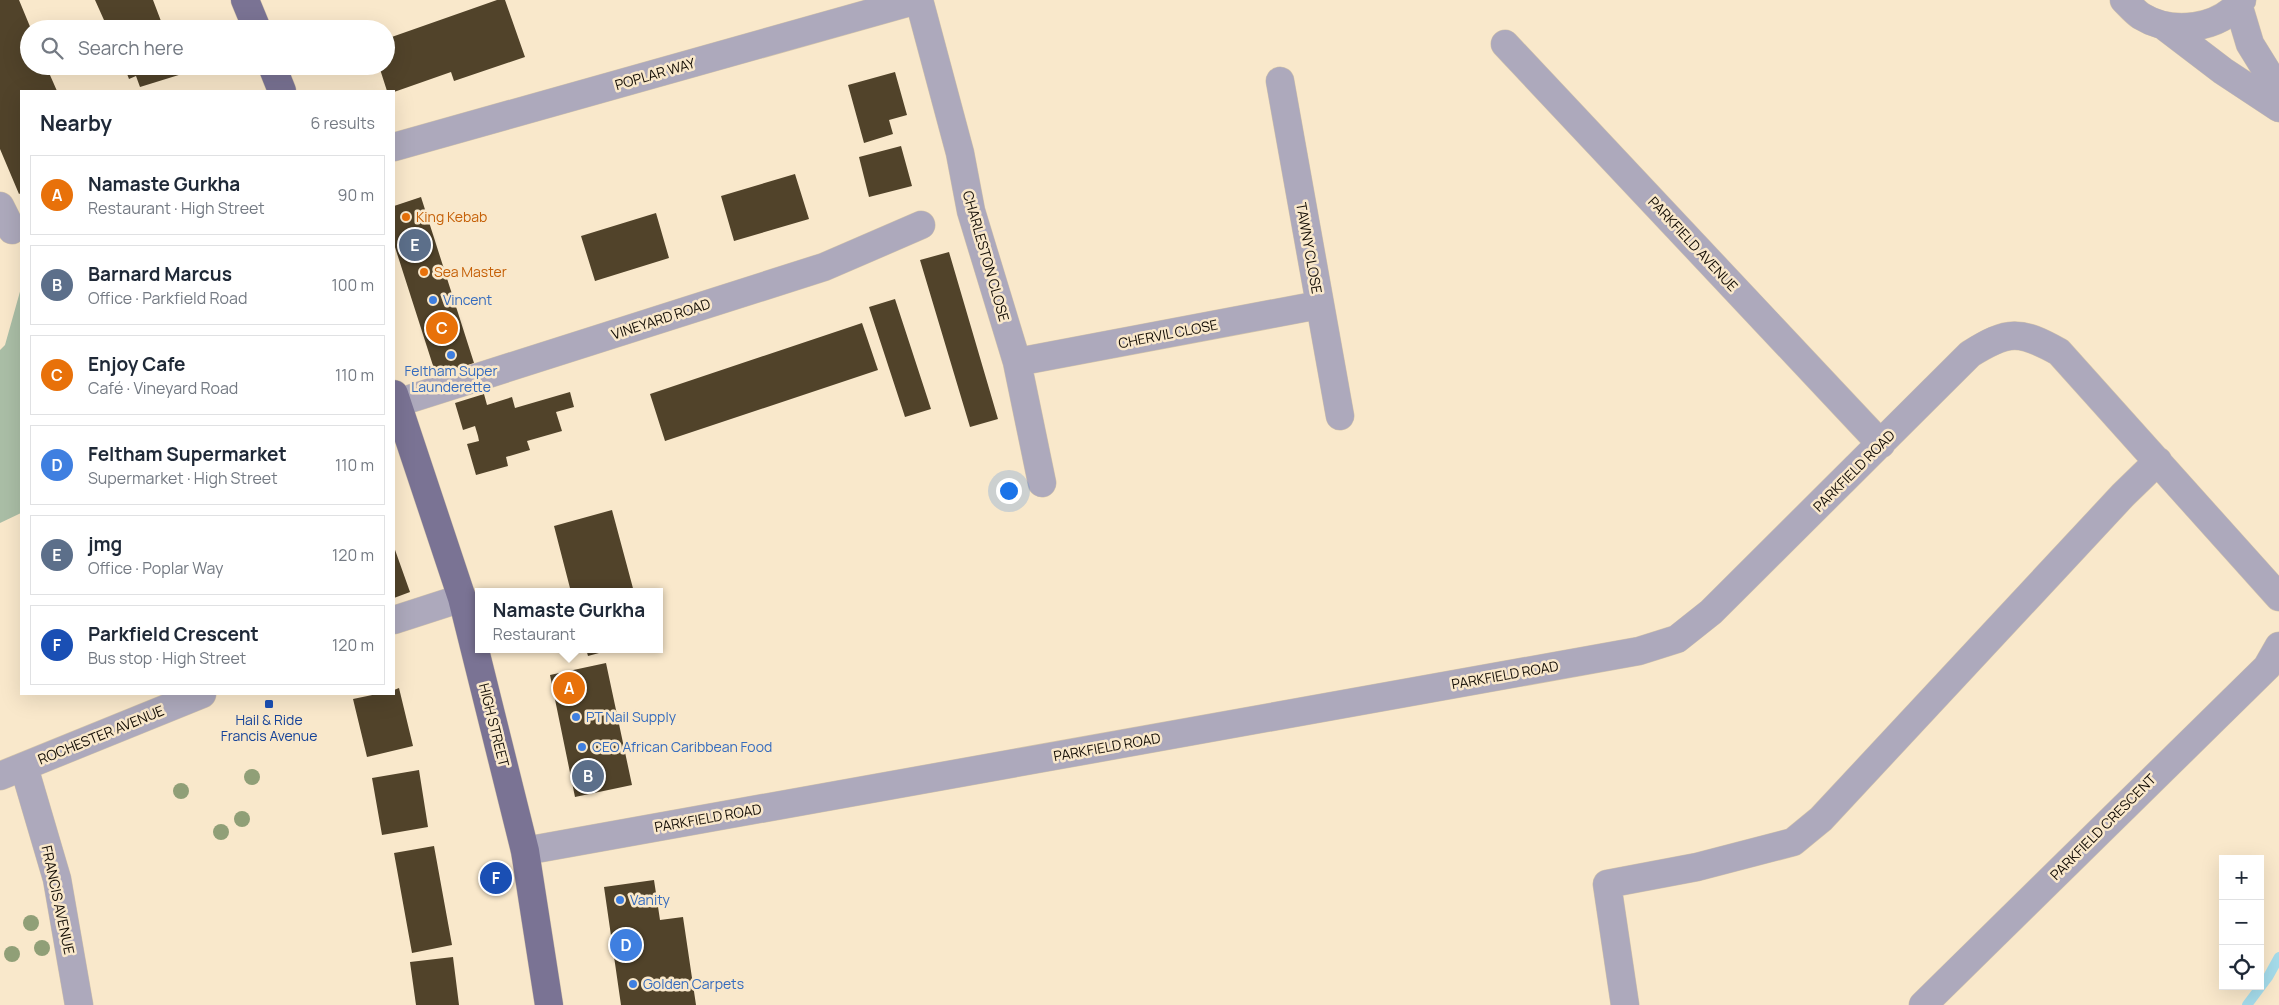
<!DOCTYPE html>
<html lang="en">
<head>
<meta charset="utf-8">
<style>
  :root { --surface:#fff; --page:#f2f2f3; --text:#1f2937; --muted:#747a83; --line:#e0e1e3; --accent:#db2777 }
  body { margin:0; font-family:Manrope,sans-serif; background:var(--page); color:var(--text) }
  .controls { position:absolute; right:15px; bottom:15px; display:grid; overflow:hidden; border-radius:0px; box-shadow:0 5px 20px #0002 }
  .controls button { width:45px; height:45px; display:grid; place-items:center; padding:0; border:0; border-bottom:1px solid var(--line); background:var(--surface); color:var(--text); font:25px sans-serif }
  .you { position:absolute; left:1008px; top:490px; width:18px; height:18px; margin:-12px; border:4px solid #fff; border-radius:50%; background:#1a73e8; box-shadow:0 0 0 8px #1a73e833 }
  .badge { display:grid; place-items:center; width:32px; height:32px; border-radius:50%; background:var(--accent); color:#fff; font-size:16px; font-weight:700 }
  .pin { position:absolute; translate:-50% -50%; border:2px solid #fff; box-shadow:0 1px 5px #0006 }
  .popup { position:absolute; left:475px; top:588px; width:188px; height:65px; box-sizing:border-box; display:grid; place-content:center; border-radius:0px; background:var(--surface); filter:drop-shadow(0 1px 4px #0005); font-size:16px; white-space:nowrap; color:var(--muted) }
  .popup b { font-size:19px; color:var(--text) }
  .popup::after { content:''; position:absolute; left:50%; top:100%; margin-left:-10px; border:10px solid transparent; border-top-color:var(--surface) }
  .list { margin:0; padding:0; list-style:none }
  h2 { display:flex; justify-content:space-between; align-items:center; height:65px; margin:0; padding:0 20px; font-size:21px }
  h2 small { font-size:16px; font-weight:400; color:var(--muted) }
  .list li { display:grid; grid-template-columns:32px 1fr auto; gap:15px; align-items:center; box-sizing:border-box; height:80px; margin:0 10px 10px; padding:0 10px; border:1px solid var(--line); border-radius:0px }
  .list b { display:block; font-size:19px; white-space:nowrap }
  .list p { margin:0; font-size:16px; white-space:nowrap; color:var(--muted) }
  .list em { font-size:16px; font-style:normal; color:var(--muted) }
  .icon { flex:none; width:28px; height:28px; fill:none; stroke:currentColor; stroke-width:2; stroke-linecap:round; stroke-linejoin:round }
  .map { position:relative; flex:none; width:2279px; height:1005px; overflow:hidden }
  .search { position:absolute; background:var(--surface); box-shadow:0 5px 20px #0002; left:20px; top:20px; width:375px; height:55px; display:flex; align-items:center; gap:12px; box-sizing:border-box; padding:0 18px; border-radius:28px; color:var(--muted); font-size:19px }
  .panel { position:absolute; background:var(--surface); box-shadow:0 5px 20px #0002; left:20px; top:90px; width:375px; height:605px; border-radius:0px }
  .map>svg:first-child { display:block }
  .green { fill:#aabea6 }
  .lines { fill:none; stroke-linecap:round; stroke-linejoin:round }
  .stream { stroke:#a5dceb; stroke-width:10 }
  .building { fill:#51432a }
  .minor-casing { stroke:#d4c5ab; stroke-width:29 }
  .major-casing { stroke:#d4c5ab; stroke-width:29 }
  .minor { stroke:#ada9bc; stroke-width:28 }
  .major { stroke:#7a7394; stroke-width:28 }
  .tree { fill:#909f77 }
  .food-dot { fill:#e8710a; stroke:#f9e8cb; stroke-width:2 }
  .shop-dot { fill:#3f7fe0; stroke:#f9e8cb; stroke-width:2 }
  .transit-dot { fill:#1a4fb4; stroke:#f9e8cb; stroke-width:2 }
  .labels { text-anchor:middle; stroke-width:5; stroke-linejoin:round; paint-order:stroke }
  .street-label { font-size:14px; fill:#120c04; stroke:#f9e8cb }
  .food-label { font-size:14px; fill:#c56008; stroke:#f9e8cb; text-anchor:start }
  .shop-label { font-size:14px; fill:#366cbe; stroke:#f9e8cb; text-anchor:start }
  .transit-label { font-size:14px; fill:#164399; stroke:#f9e8cb }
</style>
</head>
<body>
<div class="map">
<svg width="2279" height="1005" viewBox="0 0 2279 1005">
  <rect width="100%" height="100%" fill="#f9e8cb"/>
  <!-- green -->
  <path class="green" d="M21,288v225l-21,10v-173l5,-5z"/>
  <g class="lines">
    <!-- stream -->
    <path class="stream" d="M2247,1005l21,-28 11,-20"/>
  </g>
  <!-- building -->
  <path class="building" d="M0,0h19l12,29h-2v37h17l11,25h-36v102l-2,1 -19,-45z
    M95,0h58l11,29h-47l-1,-4 -8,4z
    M497,0h8l20,57 -71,24 -3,-9 -57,20 -7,-1 -8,-25h7v-27z
    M124,66h54l4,8 -42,13 -4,-11 -7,3z
    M895,72l12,43 -18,5 4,14 -29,9 -16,-58z
    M901,146l11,40 -43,11 -10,-40z
    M795,174l14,45 -75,22 -13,-45z
    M421,197l53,166 -38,12 -42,-131v-38z
    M656,213l13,45 -74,23 -14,-45z
    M949,252l49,167 -28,8 -50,-167z
    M895,299l36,110 -26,8 -36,-110z
    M862,323l16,47 -213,71 -15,-47z
    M570,392l4,15 -18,5 6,19 -35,10 3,9 -24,7 2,9 -32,9 -9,-31 12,-3 -1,-5 -3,-10 -12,4 -8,-27 29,-9 3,11 25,-8 3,11z
    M612,510l22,82h-63l-17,-66z
    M394,547l16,45 -16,6z
    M586,649h24v1l-22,6z
    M606,663l26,122 -57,12 -25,-122z
    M399,688l14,58 -46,11 -14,-58 24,-5h17v-4z
    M419,770l9,57 -46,8 -10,-57z
    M434,846l18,99 -40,8 -18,-100z
    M654,880l6,40 23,-3 13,88h-75l-17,-118z
    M453,957l6,48h-43l-6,-43z"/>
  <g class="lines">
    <!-- minor casing -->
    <g class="minor-casing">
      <path id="minor" d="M919,0l41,153 11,58 46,151 25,121
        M2124,0c5,5 11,12 17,16 31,19 78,14 101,-16
        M2238,4l12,40 29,47
        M2164,26l59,45 56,37
        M1505,44l376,400
        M1280,81l60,335
        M394,147l523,-147
        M0,206l12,24
        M1017,362l302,-57
        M397,403l427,-136 97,-42
        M394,620l68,-22
        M24,767l33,112 22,126
        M0,776l202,-82
        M525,851l1114,-200 38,-12 34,-27 259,-258c38,-24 50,-24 89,-2l220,245
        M1625,1005l-18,-121 90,-17 96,-25 28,-23 302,-324 35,-34
        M1923,1005l344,-338 12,-21"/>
    </g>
    <!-- major casing -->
    <g class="major-casing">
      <path id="major" d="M245,0l12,29
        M272,66l10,25
        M394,394l68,204 63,253 24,154"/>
    </g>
    <!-- minor -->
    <use href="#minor" class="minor"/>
    <!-- major -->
    <use href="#major" class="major"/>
  </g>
  <!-- trees -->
  <g class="tree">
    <circle cx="252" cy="777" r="8"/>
    <circle cx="181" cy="791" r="8"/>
    <circle cx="242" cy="819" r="8"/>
    <circle cx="221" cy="832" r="8"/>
    <circle cx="31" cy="923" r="8"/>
    <circle cx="42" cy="948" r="8"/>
    <circle cx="12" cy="954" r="8"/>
  </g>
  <!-- markers -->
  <g class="food-dot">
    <circle cx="406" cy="217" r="5"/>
    <circle cx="424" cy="272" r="5"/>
  </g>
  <g class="shop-dot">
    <circle cx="433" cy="300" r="5"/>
    <circle cx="451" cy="355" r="5"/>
    <circle cx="576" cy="717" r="5"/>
    <circle cx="582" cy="747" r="5"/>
    <circle cx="620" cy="900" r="5"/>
    <circle cx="633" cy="984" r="5"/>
  </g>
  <rect class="transit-dot" x="264" y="699" width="10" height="10" rx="2.5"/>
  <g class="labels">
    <!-- street labels -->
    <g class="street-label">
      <text transform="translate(655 74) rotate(-16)" y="5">POPLAR WAY</text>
      <text transform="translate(1693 244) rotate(47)" y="5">PARKFIELD AVENUE</text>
      <text transform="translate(1309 248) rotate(80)" y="5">TAWNY CLOSE</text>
      <text transform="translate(986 256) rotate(74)" y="5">CHARLESTON CLOSE</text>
      <text transform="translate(661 319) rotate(-18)" y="5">VINEYARD ROAD</text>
      <text transform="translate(1168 334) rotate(-11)" y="5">CHERVIL CLOSE</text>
      <text transform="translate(1854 471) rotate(-45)" y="5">PARKFIELD ROAD</text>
      <text transform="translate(1505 675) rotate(-10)" y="5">PARKFIELD ROAD</text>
      <text transform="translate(494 725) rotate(76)" y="5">HIGH STREET</text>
      <text transform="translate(101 735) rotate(-22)" y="5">ROCHESTER AVENUE</text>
      <text transform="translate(1107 747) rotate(-10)" y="5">PARKFIELD ROAD</text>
      <text transform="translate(708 818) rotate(-10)" y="5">PARKFIELD ROAD</text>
      <text transform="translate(2103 827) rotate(-45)" y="5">PARKFIELD CRESCENT</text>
      <text transform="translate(58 900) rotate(78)" y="5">FRANCIS AVENUE</text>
    </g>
    <!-- food labels -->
    <g class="food-label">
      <text x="416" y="222">King Kebab</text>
      <text x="434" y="277">Sea Master</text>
    </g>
    <!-- shop labels -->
    <g class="shop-label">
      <text x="443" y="305">Vincent</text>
      <text x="451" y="376" text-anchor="middle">Feltham Super<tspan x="451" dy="16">Launderette</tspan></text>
      <text x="586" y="722">PT Nail Supply</text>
      <text x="592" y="752">CEO African Caribbean Food</text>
      <text x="630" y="905">Vanity</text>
      <text x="643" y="989">Golden Carpets</text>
    </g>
    <!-- transit labels -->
    <g class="transit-label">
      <text x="269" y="725">Hail &amp; Ride<tspan x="269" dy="16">Francis Avenue</tspan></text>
    </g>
  </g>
</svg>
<div class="controls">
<button>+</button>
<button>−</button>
<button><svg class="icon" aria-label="locate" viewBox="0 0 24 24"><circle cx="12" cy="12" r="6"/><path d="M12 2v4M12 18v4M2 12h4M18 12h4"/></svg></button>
</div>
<div class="you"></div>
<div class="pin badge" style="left:569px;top:688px;background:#e8710a">A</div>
<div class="popup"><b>Namaste Gurkha</b>Restaurant</div>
<div class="pin badge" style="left:588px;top:776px;background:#5c6f8a">B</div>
<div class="pin badge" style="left:442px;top:328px;background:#e8710a">C</div>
<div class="pin badge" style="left:626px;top:945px;background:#3f7fe0">D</div>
<div class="pin badge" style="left:415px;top:245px;background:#5c6f8a">E</div>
<div class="pin badge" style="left:496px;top:878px;background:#1a4fb4">F</div>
<div class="search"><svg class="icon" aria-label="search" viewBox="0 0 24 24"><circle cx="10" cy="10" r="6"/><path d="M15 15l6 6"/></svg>Search here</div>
<section class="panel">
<h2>Nearby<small>6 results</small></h2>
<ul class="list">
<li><span class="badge" style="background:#e8710a">A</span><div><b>Namaste Gurkha</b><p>Restaurant · High Street</p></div><em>90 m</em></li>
<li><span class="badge" style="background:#5c6f8a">B</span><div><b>Barnard Marcus</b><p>Office · Parkfield Road</p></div><em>100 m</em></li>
<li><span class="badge" style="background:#e8710a">C</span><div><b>Enjoy Cafe</b><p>Café · Vineyard Road</p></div><em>110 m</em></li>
<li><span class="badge" style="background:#3f7fe0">D</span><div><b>Feltham Supermarket</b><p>Supermarket · High Street</p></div><em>110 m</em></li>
<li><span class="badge" style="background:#5c6f8a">E</span><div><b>jmg</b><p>Office · Poplar Way</p></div><em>120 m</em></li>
<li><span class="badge" style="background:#1a4fb4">F</span><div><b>Parkfield Crescent</b><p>Bus stop · High Street</p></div><em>120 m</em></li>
</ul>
</section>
</div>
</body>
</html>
